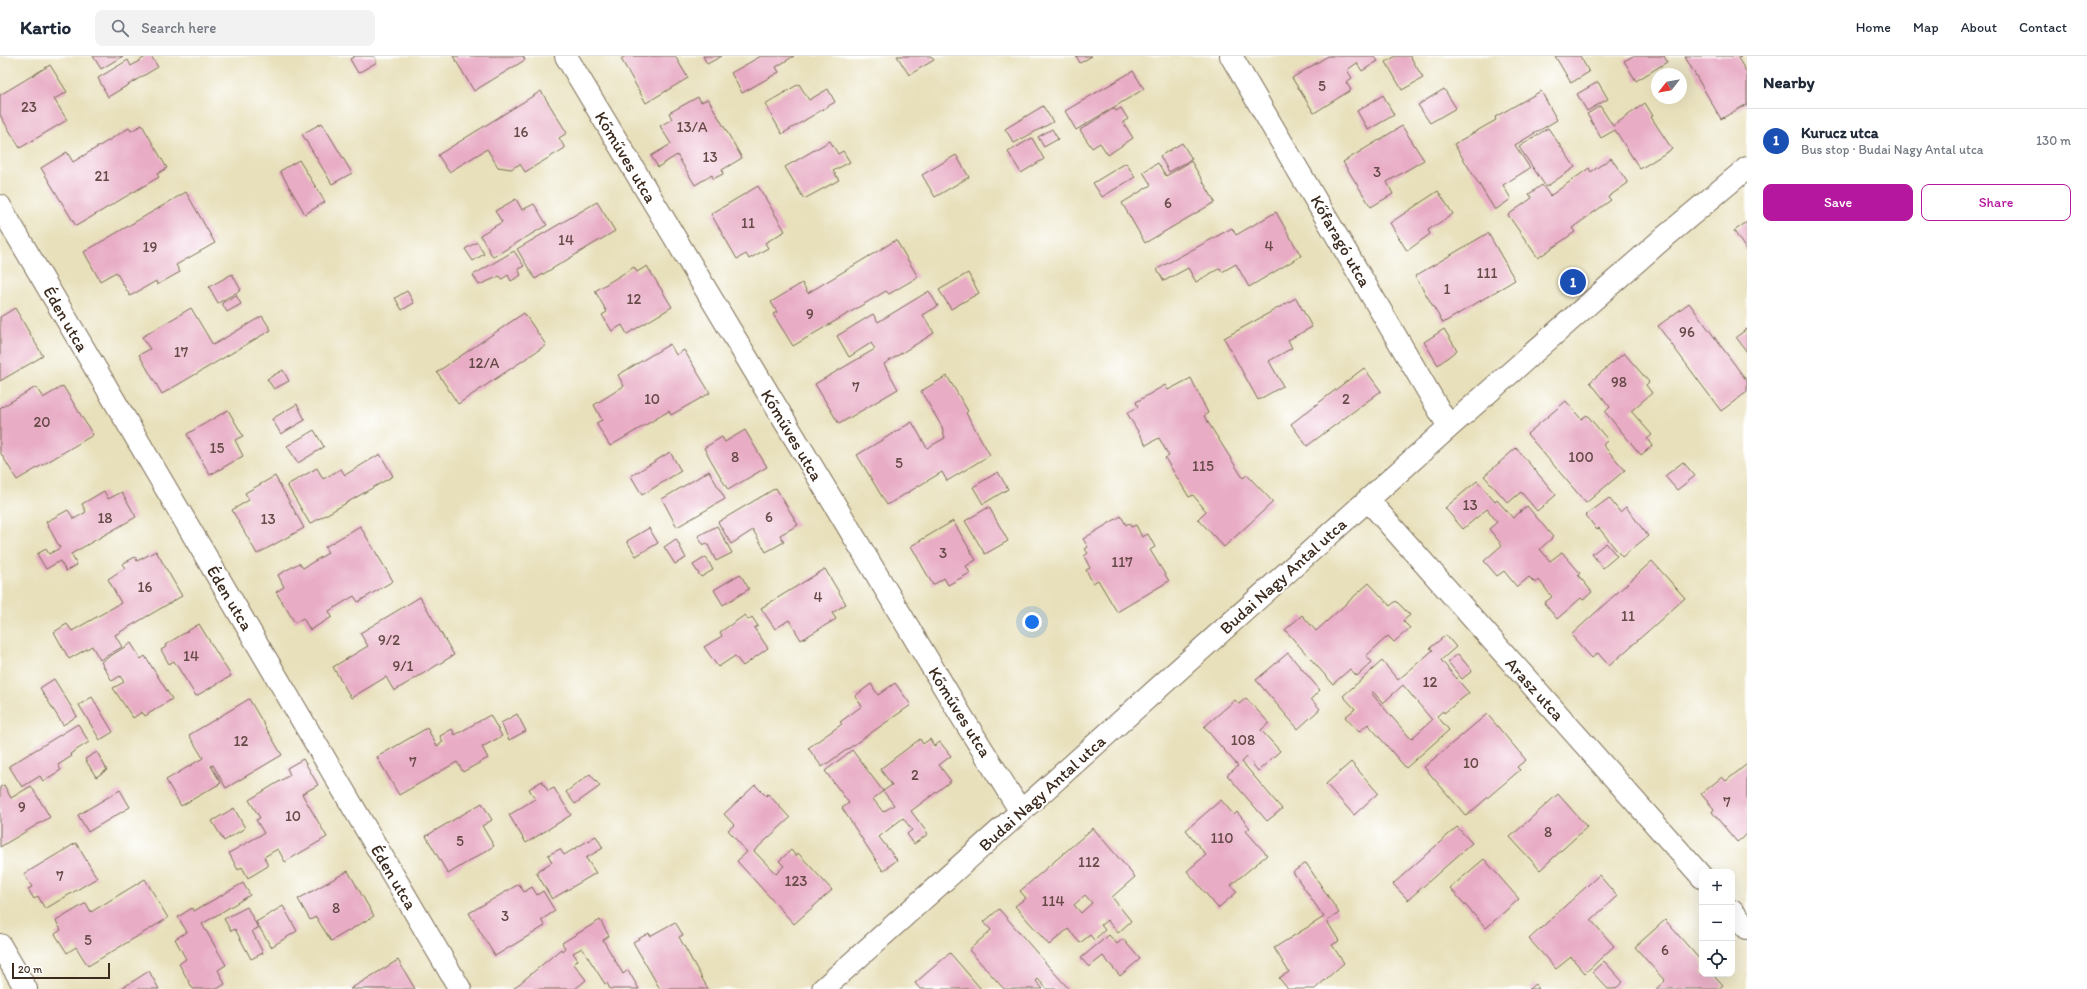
<!DOCTYPE html>
<html lang="en">
<head>
<meta charset="utf-8">
<style>
  :root { --surface:#fff; --page:#f2f2f3; --text:#1f2937; --muted:#747a83; --line:#e0e1e3; --accent:#b5179e }
  body { margin:0; font-family:Itim,sans-serif; background:var(--page); color:var(--text) }
  .controls { position:absolute; right:12px; bottom:12px; display:grid; overflow:hidden; border-radius:8px; box-shadow:0 4px 16px #0002 }
  .controls button { width:36px; height:36px; display:grid; place-items:center; padding:0; border:0; border-bottom:1px solid var(--line); background:var(--surface); color:var(--text); font:20px sans-serif }
  .compass { position:absolute; left:1651px; top:12px; width:36px; height:36px; border-radius:50%; background:var(--surface); box-shadow:0 4px 16px #0002; rotate:239deg }
  .scale { position:absolute; left:12px; bottom:10px; width:98px; box-sizing:border-box; padding-left:4px; border:2px solid #3b2a1e; border-top:0; font-size:11px; line-height:14px; white-space:nowrap; color:#3b2a1e; -webkit-text-stroke:3px #fff; paint-order:stroke }
  .you { position:absolute; left:1032px; top:566px; width:14px; height:14px; margin:-10px; border:3px solid #fff; border-radius:50%; background:#1a73e8; box-shadow:0 0 0 6px #1a73e833 }
  .badge { display:grid; place-items:center; width:26px; height:26px; border-radius:50%; background:var(--accent); color:#fff; font-size:13px; font-weight:700 }
  .pin { position:absolute; translate:-50% -50%; border:2px solid #fff; box-shadow:0 1px 4px #0006 }
  .list { margin:0; padding:0; list-style:none }
  h2 { display:flex; justify-content:space-between; align-items:center; height:52px; margin:0; padding:0 16px; font-size:17px }
  h2 small { font-size:13px; font-weight:400; color:var(--muted) }
  .list li { display:grid; grid-template-columns:26px 1fr auto; gap:12px; align-items:center; box-sizing:border-box; height:64px; padding:0 16px; border-top:1px solid var(--line) }
  .list b { display:block; font-size:15px; white-space:nowrap }
  .list p { margin:0; font-size:13px; white-space:nowrap; color:var(--muted) }
  .list em { font-size:13px; font-style:normal; color:var(--muted) }
  .actions { display:flex; gap:8px; padding:12px 16px }
  .actions a { flex:1; padding:9px 0; border:1px solid var(--accent); border-radius:8px; text-align:center; font-size:14px; color:var(--accent) }
  .actions .main { background:var(--accent); color:#fff }
  .icon { flex:none; width:22px; height:22px; fill:none; stroke:currentColor; stroke-width:2; stroke-linecap:round; stroke-linejoin:round }
  .map { position:relative; flex:none; width:1747px; height:933px; overflow:hidden }
  header { display:flex; align-items:center; gap:24px; box-sizing:border-box; height:56px; padding:0 20px; background:var(--surface); border-bottom:1px solid var(--line) }
  header strong { font-size:19px }
  nav { display:flex; gap:22px; margin-inline-start:auto; font-size:14px }
  .search { width:280px; height:36px; background:var(--page); display:flex; align-items:center; gap:10px; box-sizing:border-box; padding:0 14px; border-radius:8px; color:var(--muted); font-size:15px }
  main { display:flex }
  aside { flex:1; background:var(--surface) }
  .map>svg:first-child { display:block }
  .building { fill:#e8acc4; fill-rule:evenodd }
  .lines { fill:none; stroke-linecap:round; stroke-linejoin:round }
  .minor-casing { stroke:#786a55; stroke-width:24 }
  .minor { stroke:#fff; stroke-width:22 }
  .labels { text-anchor:middle; stroke-width:4; stroke-linejoin:round; paint-order:stroke }
  .number-label { font-size:15px; fill:#664a48 }
  .street-label { font-size:17px; fill:#3b2a1e; stroke:#fff }
</style>
</head>
<body>
<header>
<strong>Kartio</strong>
<div class="search"><svg class="icon" aria-label="search" viewBox="0 0 24 24"><circle cx="10" cy="10" r="6"/><path d="M15 15l6 6"/></svg>Search here</div>
<nav><a>Home</a><a>Map</a><a>About</a><a>Contact</a></nav>
</header>
<main>
<div class="map">
<svg width="1747" height="933" viewBox="0 0 1747 933">
  <rect width="100%" height="100%" fill="#fff"/>
  <filter id="ink" filterUnits="userSpaceOnUse"><feTurbulence type="fractalNoise" baseFrequency=".025" numOctaves="2"/><feDisplacementMap in="SourceGraphic" scale="8" xChannelSelector="R" yChannelSelector="G"/><feConvolveMatrix kernelMatrix="1 2 1 2 8 2 1 2 1" color-interpolation-filters="sRGB"/></filter>
  <filter id="wash" filterUnits="userSpaceOnUse"><feTurbulence type="fractalNoise" baseFrequency=".012" numOctaves="4" result="noise"/><feDisplacementMap in="SourceGraphic" scale="16" xChannelSelector="R" yChannelSelector="G"/><feGaussianBlur stdDeviation="0.9" result="paint"/><feColorMatrix in="noise" values="0 0 0 0 0 0 0 0 0 0 0 0 0 0 0 0 0 1.4 0 .05"/><feComposite in="paint" operator="in"/></filter>
  <g filter="url(#wash)">
    <rect width="100%" height="100%" fill="#e8e0bb"/>
    <g id="blocks">
      <!-- building -->
      <path class="building" d="M93,0h30l-22,13z
        M147,0h4l7,11 -50,30 -10,-19 30,-18 3,6z
        M355,0h19l3,6 -19,11 -8,-14z
        M453,0h70l2,4 -51,31z
        M625,0h50l13,22 -42,25 -25,-44z
        M703,0h19l-15,8z
        M761,0h33l-18,11 3,5 -37,21 -11,-20z
        M897,0h34l3,4 -25,15z
        M1076,0h16l-12,7z
        M1328,0h46l4,5 -16,10 -5,-8 -10,7 5,8 -6,4 5,8 -37,23 -22,-35z
        M1396,0h14l13,22 -21,12 -16,-28z
        M1555,0h25l9,16 -18,11z
        M1633,0h31l3,6 -31,19 -12,-20z
        M1687,0h54l-3,2 9,15v31l-26,15 -36,-62z
        M50,9l17,27 -13,7 13,21 -47,28 -20,-33v-20z
        M1133,15l11,18 -68,41 -11,-19z
        M1598,26l10,17 -21,12 -10,-17z
        M799,28l10,16 19,-11 7,13 -53,32 -17,-30z
        M1444,33l12,19 -26,15 -12,-18z
        M541,35l26,42 -8,5 6,10 -40,24 -5,-8 -9,5 -13,-2 -11,-18 -38,23 -11,-17z
        M1541,35l16,29 -42,25 15,23 -27,17 8,14 -16,11 -41,-66 42,-24 -1,-3z
        M1383,39l11,20 -26,15 -11,-19z
        M698,41l3,5 7,-3 34,59 -20,12 1,4 -10,5 -1,-4 -17,10 -18,-30 -19,12 -7,-11 20,-12 -11,-18 12,-7 -3,-6z
        M1645,47l8,13 -2,1 21,32 -32,20 -25,-39 -14,8 -14,-24 13,-8 13,20z
        M1043,50l10,16 -39,21 -9,-14z
        M1114,52l2,3 5,-3 7,11 -5,3 10,16 -25,17 -8,-12 -8,5 -12,-18z
        M322,67l30,50 -20,11 -30,-50z
        M142,69l25,43 -10,6 2,3 -83,49 -35,-58 26,-16 6,10 56,-34 2,3z
        M1402,70l22,34 -37,22 6,12 -22,13 -28,-45z
        M1548,72l27,39 -29,20 -27,-40z
        M1052,73l6,10 -14,8 -6,-10z
        M1032,82l12,21 -23,14 -13,-21z
        M830,85l8,13 5,-3 7,11 -17,9 6,9 -35,19 -19,-32z
        M1182,87l10,16 -23,13 -9,-16z
        M956,99l13,22 -34,20 -13,-22z
        M1611,102l17,25 -20,14 3,3 -39,28 3,4 -37,26 -30,-43 24,-17 -3,-4 13,-9 8,11 39,-28 2,4z
        M299,104l26,42 -20,12 -25,-43z
        M1191,105l24,41 -70,41 -23,-40 29,-18 -8,-13 15,-9 8,13z
        M1126,107l9,14 -33,20 -9,-14z
        M758,130l27,45 -20,12 3,5 -19,11 -3,-5 -9,5 -26,-45z
        M1438,135l15,23 -25,16 2,4 -23,17 -17,-28z
        M186,136l29,51 -39,22 4,7 -23,13 -1,-4 -26,15 -14,-24 -16,9 -16,-29z
        M516,143l6,11 12,-6 13,21 -54,32 -13,-22 22,-13 -7,-11z
        M597,146l18,29 -80,48 -18,-30z
        M1276,156l25,44 -52,31 -13,-23 -14,8 -2,-4 -24,14 -8,-14 -24,13 -7,-12 75,-41 4,7z
        M1747,166v29l-13,-20z
        M1488,177l27,47 -72,43 -28,-47z
        M896,184l22,37 -29,17 -3,-3 -93,55 -20,-32 4,-2 -6,-10 31,-19 6,10z
        M477,186l7,12 -11,7 -8,-12z
        M514,195l10,15 -6,3 3,6 -10,6 -3,-6 -6,4 -2,-3 -21,9 -6,-10z
        M647,210l25,41 -45,27 -5,-9 -10,6 -10,-16 5,-3 -12,-21 39,-24 3,5z
        M968,217l11,20 -28,16 -12,-19z
        M232,218l9,16 -23,13 -9,-16z
        M407,235l7,12 -12,7 -7,-12z
        M929,235l9,15 -15,9 11,18 -50,31 14,25 -59,35 -24,-40 60,-35 -4,-6 -22,14 -12,-21 36,-22 5,8z
        M236,239l5,9 -14,8 -5,-9z
        M1296,242l16,29 -24,13 4,8 -23,13 14,25 -25,14 -34,-62z
        M1689,247l58,78v11l-26,19 -63,-85z
        M15,252l28,48 -43,25v-64z
        M191,252l22,37 49,-29 9,14 -109,64 -23,-39 11,-6 -8,-12z
        M524,257l22,32 -88,59 -21,-32z
        M1444,273l13,21 -19,15 -14,-23z
        M1747,273v23l-11,-15z
        M670,288l6,11 8,-5 26,43 -39,22 -2,-4 -59,35 -14,-23 6,-3 -8,-15 30,-19 -6,-11z
        M1624,297l25,29 -3,3 6,8 -21,18 21,24 -5,4 5,7 -11,9 -36,-43 5,-5 -20,-25z
        M1364,312l17,23 -74,55 -16,-22z
        M283,314l6,11 -15,8 -7,-10z
        M947,320l21,35 -2,2 24,42 -43,26 -5,-9 -55,33 -30,-50 55,-33 15,26 18,-10 -3,-11 -21,-36z
        M1191,322l17,35 -4,3 39,62 4,-3 26,27 -49,45 -26,-28 8,-8 -13,-16 -4,2 -24,-39 4,-2 -10,-18 -13,7 -19,-32 11,-6 -2,-5 29,-17 3,5z
        M63,330l30,49 -76,45 -17,-28v-44l36,-21 7,11z
        M1566,345l15,18 6,-4 21,25 -5,5 22,25 -39,33 -59,-69z
        M297,348l8,16 -24,14 -9,-15z
        M228,354l15,26 -8,4 8,16 -33,19 -23,-41z
        M314,374l10,17 -26,16 -11,-17z
        M745,374l22,37 -39,23 -24,-42 18,-11 3,5z
        M1516,392l40,47 -19,16 -16,-19 -13,11 -24,-27z
        M670,396l11,19 -39,24 -11,-19z
        M380,398l13,22 -83,48 -23,-39 30,-17 6,11 18,-10 4,6z
        M1683,406l12,14 -18,14 -12,-14z
        M709,415l16,28 -48,28 -15,-28z
        M998,416l10,17 -25,15 -10,-17z
        M275,420l29,52 -47,26 -25,-44 17,-10 -4,-7z
        M1477,425l18,21 2,-2 16,18 14,-12 26,31 -13,12 10,12 12,-9 18,21 -2,2 14,17 -9,8 -2,-2 -24,21 -13,-16 8,-6 -13,-17 -4,3 -6,-6 -12,10 -13,-16 -7,5 -13,-15 18,-16 -13,-16 8,-7 -10,-13 -24,20 -18,-21z
        M776,432l22,37 -18,10 4,7 -18,10 -13,-22 -22,14 -13,-22z
        M104,435l4,8 14,-7 14,25 -65,37 6,11 -11,6 -6,-10 -14,8 -9,-15 9,-5 3,5 11,-6 -14,-26 22,-12 6,9 12,-7 -4,-8z
        M1609,442l11,14 6,-5 22,29 -26,21 -23,-29 -2,2 -11,-15z
        M989,451l19,34 -23,13 -20,-33z
        M1121,460l5,9 3,-2 2,4 5,-2 6,12 6,-3 7,13 -5,3 19,31 -52,31 -19,-32 -5,3 -7,-13 4,-2 -6,-12 4,-3 -3,-4 3,-2 -5,-8z
        M953,465l23,39 -10,6 4,7 -22,12 -4,-7 -11,7 -22,-39z
        M360,470l33,55 -35,21 -4,-6 -25,15 3,6 -22,13 -7,-12 -8,5 -19,-31 8,-5 -6,-12 21,-12 4,5 25,-15 -3,-6z
        M717,470l15,27 -16,8 -9,-18 -4,2 -5,-9z
        M649,472l9,15 -22,13 -9,-15z
        M676,483l10,19 -11,6 -11,-17z
        M1606,487l11,13 -14,12 -11,-14z
        M156,495l26,45 -67,39 7,12 -22,13 -8,-14 -23,13 -15,-27 13,-8 5,7 49,-28 -13,-24 17,-11 -3,-4 13,-7 2,4z
        M706,501l7,13 -12,7 -8,-12z
        M1652,505l33,37 -76,68 -11,-13 -6,5 -21,-23z
        M825,513l21,35 -14,9 4,6 -35,21 -12,-20 -14,9 -14,-21z
        M740,518l9,15 -26,16 -9,-15z
        M1369,527l21,23 6,-5 14,14 -7,6 7,7 -16,14 -6,-6 -22,20 6,6 -15,14 -7,-7 -17,15 -48,-54 17,-15 14,16z
        M420,541l34,58 -60,36 -8,-14 -35,21 -18,-31 35,-21 -8,-13z
        M745,559l3,5 4,-3 6,9 -4,2 14,20 -25,18 -8,-10 -17,11 -14,-20 18,-11 -2,-4z
        M199,568l32,52 -35,20 -22,-35 -5,3 -8,-14 5,-3 -1,-2z
        M1446,579l10,12 -15,13 28,33 -25,20 -1,-2 -6,5 12,14 -43,38 -38,-44 -9,8 -14,-15 10,-8 -12,-13 39,-35 16,19 35,-30 -3,-2zM1403,629l29,35 -21,19 -40,-46 2,-1 10,11z
        M131,587l10,16 4,-3 27,43 -27,17 -3,-4 -9,6 -20,-30 11,-6 -4,-6 -8,5 -11,-19z
        M1288,597l32,37 -9,9 9,10 -22,20 -42,-49z
        M1458,598l14,17 -10,8 -14,-17z
        M54,623l23,37 -14,9 -23,-37z
        M895,627l16,22 -89,62 -14,-19 34,-24 -2,-2 22,-16 -7,-10 16,-12 7,11z
        M92,641l21,35 -13,8 -21,-35z
        M1246,642l23,25 -8,7 19,21 -22,20 -11,-14 -5,5 40,47 -15,12 -40,-46 11,-9 -34,-39 31,-27 4,4z
        M249,643l33,56 -56,33 -13,-23 -2,1 10,17 -40,23 -15,-26 37,-22 -14,-23z
        M517,658l9,17 -17,9 -8,-17z
        M1487,658l39,46 -9,7 3,3 -54,46 -42,-49z
        M490,659l12,21 -20,11 6,11 -25,14 -6,-10 -58,33 -22,-38 50,-29 10,18 6,-4 -3,-6 12,-7 3,6z
        M78,668l11,18 -19,12 2,2 -14,9 3,5 -18,11 -3,-5 -18,11 -13,-21z
        M920,683l3,5 7,-5 4,7 6,-4 11,14 -12,9 12,16 -40,30 17,23 -14,10 -7,-10 5,-4 -9,-12 -24,19 18,23 -14,11 -41,-63 7,-5 -24,-32 27,-21 31,41 9,-6 -12,-16zM883,735l11,14 -11,7 -10,-13z
        M97,696l10,18 -11,7 -11,-18z
        M303,703l15,26 -16,9 25,43 -42,25 -7,-13 -4,2 -10,6 4,9 -20,12 -6,-11 -4,3 -9,-17 35,-20 -8,-13 4,-2 -11,-18 41,-25 -3,-7z
        M1351,706l27,31 -24,22 -28,-31z
        M1747,708v70l-10,8 -25,-30 2,-3 -13,-15 21,-17 4,4z
        M590,718l10,12 -25,18 -9,-12z
        M542,725l6,10 6,-3 17,27 -45,28 -17,-28 26,-16 -6,-10z
        M4,729l7,13 20,-12 19,31 -50,30v-60z
        M755,729l11,11 2,-2 22,24 -36,33 22,23 8,-8 -5,-5 12,-11 5,6 2,-3 34,37 -38,34 -57,-63 10,-9 -19,-22 6,-5 -10,-11z
        M120,734l10,17 -42,25 -10,-17z
        M1558,738l29,33 -47,43 -30,-33z
        M1221,744l13,15 3,-3 13,16 -4,3 21,24 -36,30 6,7 -19,16 -31,-37 19,-16 -20,-25z
        M482,747l10,17 -10,6 12,20 -46,28 -22,-38z
        M234,752l11,20 -21,13 -12,-20z
        M1457,771l15,16 -64,57 -15,-16z
        M1093,772l42,49 -23,20 19,24 -13,12 -11,-13 -6,5 4,5 -11,10 -4,-5 -10,8 -12,-14 -19,16 -34,-39 11,-8 -6,-7zM1085,839l7,8 -11,10 -7,-8z
        M596,780l7,12 -17,10 10,15 -44,26 -16,-27 16,-10 -4,-7 12,-6 4,6z
        M76,787l21,35 -52,31 -7,-13 -4,3 -6,-10 4,-2 -8,-13z
        M1484,803l35,40 -33,29 -36,-40z
        M1306,807l33,50 -12,8 12,20 -7,4 12,18 -29,26h-27l-9,-11 10,-6 -15,-24 50,-31 -31,-45z
        M348,815l26,45 -43,25 -15,-24 -6,3 -12,-21z
        M1599,819l18,21 -26,24 23,26 -29,27 -14,-16 -15,12 -27,-30z
        M145,823l23,39 -80,48 -12,-19 -9,6 -12,-19 6,-4 -5,-9 30,-18 5,9z
        M243,827l7,12 -48,29 24,41 -8,5 7,14 -8,5h-24l-14,-25 7,-5 -11,-20 12,-7 -9,-15 14,-9 2,3z
        M519,828l5,8 8,-5 5,8 6,-4 12,20 -14,9 4,6 -50,30 -26,-43z
        M283,850l14,25 -26,16 -15,-25z
        M247,851l11,21 -6,3 11,22 -12,6 -16,-30 -4,2 -7,-12z
        M999,853l51,59 19,21h-22l-9,-10 -2,2 7,8h-39l-35,-39 22,-20 -7,-8z
        M600,864l9,16 -6,4 20,34 5,-4 11,19h-29l-3,-6 -2,1 -23,-36 -9,5 5,7 -4,4 12,16 -11,9h-62l48,-40 1,2 3,-3 -3,-5z
        M1665,864l37,42v12h11l10,11 -5,4h-62l9,-8 -30,-34z
        M675,866l8,13 -4,2 29,52h-48l-27,-47 16,-9 1,3z
        M1109,879l8,9 6,-5 17,20 -20,17 -17,-20 -14,11 -8,-9z
        M950,897l31,36h-61l-5,-6z
        M398,904l17,29h-65z
        M1604,905l19,21 -8,7h-7l-16,-17z
        M149,915l10,18h-39l15,-9z
        M1535,928l4,5h-10z"/>
    </g>
  </g>
  <g filter="url(#ink)">
    <use href="#blocks" fill-opacity="0" stroke="#786a55" stroke-width="1"/>
    <g class="lines">
      <!-- minor casing -->
      <g class="minor-casing">
        <path id="minor" d="M566,0l393,656 62,100
          M1231,0l218,371
          M0,150l460,783
          M1368,444l334,377
          M1732,855l15,17
          M0,889l26,44
          M823,933l626,-562 211,-186 87,-73"/>
      </g>
      <!-- minor -->
      <use href="#minor" class="minor"/>
    </g>
  </g>
  <g class="labels">
    <!-- number labels -->
    <g class="number-label">
      <text x="1322" y="35">5</text>
      <text x="29" y="56">23</text>
      <text x="692" y="76">13/A</text>
      <text x="521" y="81">16</text>
      <text x="710" y="106">13</text>
      <text x="1377" y="121">3</text>
      <text x="102" y="125">21</text>
      <text x="1168" y="152">6</text>
      <text x="748" y="172">11</text>
      <text x="566" y="189">14</text>
      <text x="1269" y="195">4</text>
      <text x="150" y="196">19</text>
      <text x="1487" y="222">111</text>
      <text x="1447" y="238">1</text>
      <text x="634" y="248">12</text>
      <text x="810" y="263">9</text>
      <text x="1687" y="281">96</text>
      <text x="181" y="301">17</text>
      <text x="484" y="312">12/A</text>
      <text x="1619" y="331">98</text>
      <text x="856" y="336">7</text>
      <text x="652" y="348">10</text>
      <text x="1346" y="348">2</text>
      <text x="42" y="371">20</text>
      <text x="217" y="397">15</text>
      <text x="735" y="406">8</text>
      <text x="1581" y="406">100</text>
      <text x="899" y="412">5</text>
      <text x="1203" y="415">115</text>
      <text x="1470" y="454">13</text>
      <text x="769" y="466">6</text>
      <text x="105" y="467">18</text>
      <text x="268" y="468">13</text>
      <text x="943" y="502">3</text>
      <text x="1122" y="511">117</text>
      <text x="145" y="536">16</text>
      <text x="818" y="546">4</text>
      <text x="1628" y="565">11</text>
      <text x="389" y="589">9/2</text>
      <text x="191" y="605">14</text>
      <text x="403" y="615">9/1</text>
      <text x="1430" y="631">12</text>
      <text x="1243" y="689">108</text>
      <text x="241" y="690">12</text>
      <text x="413" y="711">7</text>
      <text x="1471" y="712">10</text>
      <text x="915" y="724">2</text>
      <text x="1727" y="751">7</text>
      <text x="22" y="756">9</text>
      <text x="293" y="765">10</text>
      <text x="1548" y="781">8</text>
      <text x="1222" y="787">110</text>
      <text x="460" y="790">5</text>
      <text x="1089" y="811">112</text>
      <text x="60" y="825">7</text>
      <text x="796" y="830">123</text>
      <text x="1053" y="850">114</text>
      <text x="336" y="857">8</text>
      <text x="505" y="865">3</text>
      <text x="88" y="889">5</text>
      <text x="1665" y="899">6</text>
    </g>
    <!-- street labels -->
    <g class="street-label">
      <text transform="translate(626 101) rotate(59)" y="6">Kőműves utca</text>
      <text transform="translate(1341 185) rotate(60)" y="6">Kőfaragó utca</text>
      <text transform="translate(66 263) rotate(60)" y="6">Éden utca</text>
      <text transform="translate(792 379) rotate(59)" y="6">Kőműves utca</text>
      <text transform="translate(1283 520) rotate(-42)" y="6">Budai Nagy Antal utca</text>
      <text transform="translate(230 542) rotate(59)" y="6">Éden utca</text>
      <text transform="translate(1535 633) rotate(48)" y="6">Arasz utca</text>
      <text transform="translate(960 656) rotate(58)" y="6">Kőműves utca</text>
      <text transform="translate(1042 737) rotate(-42)" y="6">Budai Nagy Antal utca</text>
      <text transform="translate(394 821) rotate(59)" y="6">Éden utca</text>
    </g>
  </g>
</svg>
<div class="controls">
<button>+</button>
<button>−</button>
<button><svg class="icon" aria-label="locate" viewBox="0 0 24 24"><circle cx="12" cy="12" r="6"/><path d="M12 2v4M12 18v4M2 12h4M18 12h4"/></svg></button>
</div>
<svg class="compass" viewBox="-18 -18 36 36"><path d="M0-13l5 13h-10z" fill="#e53935"/><path d="M0 13l5-13h-10z" fill="#747a83"/></svg>
<div class="scale">20 m</div>
<div class="you"></div>
<div class="pin badge" style="left:1573px;top:226px;background:#1a4fb4">1</div>
</div>
<aside>
<h2>Nearby<small></small></h2>
<ul class="list">
<li><span class="badge" style="background:#1a4fb4">1</span><div><b>Kurucz utca</b><p>Bus stop · Budai Nagy Antal utca</p></div><em>130 m</em></li>
</ul>
<div class="actions"><a class="main">Save</a><a>Share</a></div>
</aside>
</main>
</body>
</html>
